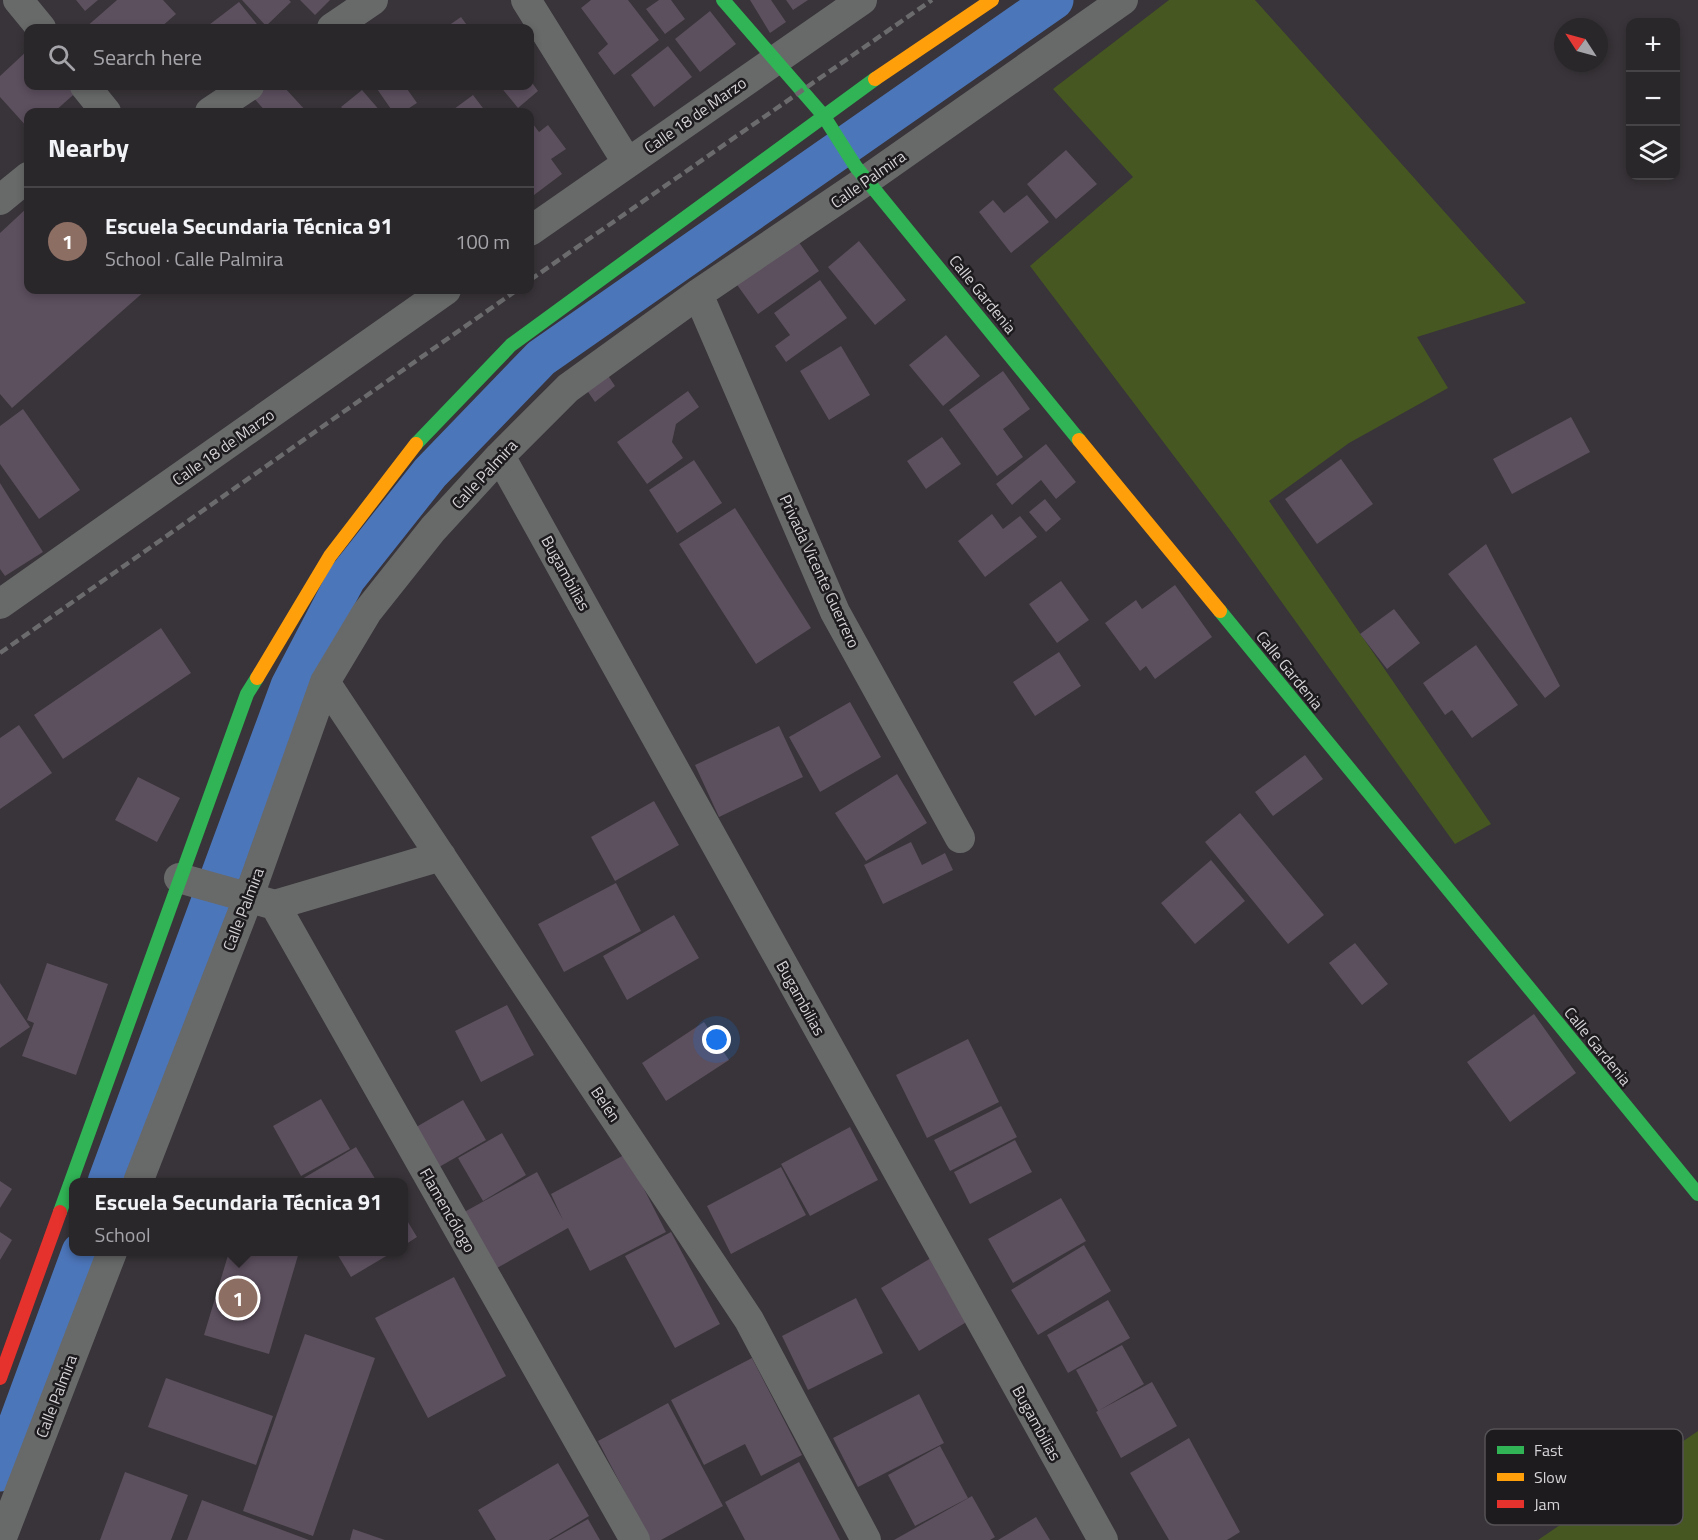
<!DOCTYPE html>
<html lang="en">
<head>
<meta charset="utf-8">
<style>
  :root { --surface:#2a272b; --page:#363337; --text:#f1f3f6; --muted:#a5a5a9; --line:#464447; --accent:#1a73e8 }
  body { margin:0; font-family:"Titillium Web",sans-serif; background:var(--page); color:var(--text) }
  .controls { position:absolute; right:18px; top:18px; display:grid; overflow:hidden; border-radius:12px; box-shadow:0 3px 9px #0003 }
  .controls button { width:54px; height:54px; display:grid; place-items:center; padding:0; border:0; border-bottom:2px solid var(--line); background:var(--surface); color:var(--text); font:30px sans-serif }
  .compass { position:absolute; left:1554px; top:18px; width:54px; height:54px; border-radius:50%; background:var(--surface); box-shadow:0 3px 9px #0003; rotate:306deg }
  .you { position:absolute; left:717px; top:1040px; width:21px; height:21px; margin:-15px; border:4px solid #fff; border-radius:50%; background:#1a73e8; box-shadow:0 0 0 9px #1a73e833 }
  .badge { display:grid; place-items:center; width:39px; height:39px; border-radius:50%; background:var(--accent); color:#fff; font-size:20px; font-weight:700 }
  .pin { position:absolute; translate:-50% -50%; border:3px solid #fff; box-shadow:0 2px 6px #0006 }
  .popup { position:absolute; left:69px; top:1178px; width:339px; height:78px; box-sizing:border-box; display:grid; place-content:center; border-radius:12px; background:var(--surface); filter:drop-shadow(0 2px 4px #0005); font-size:20px; white-space:nowrap; color:var(--muted) }
  .popup b { font-size:22px; color:var(--text) }
  .popup::after { content:''; position:absolute; left:50%; top:100%; margin-left:-12px; border:12px solid transparent; border-top-color:var(--surface) }
  .list { margin:0; padding:0; list-style:none }
  h2 { display:flex; justify-content:space-between; align-items:center; height:78px; margin:0; padding:0 24px; font-size:26px }
  h2 small { font-size:20px; font-weight:400; color:var(--muted) }
  .list li { display:grid; grid-template-columns:39px 1fr auto; gap:18px; align-items:center; box-sizing:border-box; height:108px; padding:0 24px; border-top:2px solid var(--line) }
  .list b { display:block; font-size:22px; white-space:nowrap }
  .list p { margin:0; font-size:20px; white-space:nowrap; color:var(--muted) }
  .list em { font-size:20px; font-style:normal; color:var(--muted) }
  .icon { flex:none; width:33px; height:33px; fill:none; stroke:currentColor; stroke-width:2; stroke-linecap:round; stroke-linejoin:round }
  .map { position:relative; flex:none; width:1698px; height:1540px; overflow:hidden }
  .search { position:absolute; background:var(--surface); box-shadow:0 3px 9px #0003; left:24px; top:24px; width:510px; height:66px; display:flex; align-items:center; gap:15px; box-sizing:border-box; padding:0 21px; border-radius:12px; color:var(--muted); font-size:22px }
  .panel { position:absolute; background:var(--surface); box-shadow:0 3px 9px #0003; left:24px; top:108px; width:510px; height:186px; border-radius:12px }
  .map>svg:first-child { display:block }
  .green { fill:#465722 }
  .lines { fill:none; stroke-linecap:round; stroke-linejoin:round }
  .canal { stroke:#4c76ba; stroke-width:39 }
  .building { fill:#5c4f5e }
  .street { stroke:#686969; stroke-width:30 }
  .fast { stroke:#30b455; stroke-width:14 }
  .slow { stroke:#ff9f0a; stroke-width:14 }
  .jam { stroke:#e5322d; stroke-width:14 }
  .rail { stroke:#6b6a6c; stroke-width:4.5; stroke-dasharray:9 4.5; stroke-linecap:butt }
  .labels { text-anchor:middle; stroke-width:5; stroke-linejoin:round; paint-order:stroke }
  .street-label { font-size:16px; fill:#d6d3d7; stroke:#1e1b1f }
  .key { fill:#1e1b1f; stroke:#555256; stroke-width:1.5 }
  .key-label { font-size:16px; fill:#d6d3d7 }
</style>
</head>
<body>
<div class="map">
<svg width="1698" height="1540" viewBox="0 0 1698 1540">
  <rect width="100%" height="100%" fill="#383439"/>
  <!-- green -->
  <path class="green" d="M1169,0h86l271,303 -109,34 31,51 -99,55 -80,58 222,323 -36,20 -225,-314 -200,-264 103,-89 -80,-88z
    M1698,1431v109h-160z"/>
  <g class="lines">
    <!-- canal -->
    <path class="canal" d="M107,1182l183,-496 56,-107 84,-106 111,-115 513,-358
      M0,1472l81,-220"/>
  </g>
  <!-- building -->
  <path class="building" d="M76,0h22l-13,11z
    M117,0h46l13,14 -16,14h-75z
    M242,0h47l2,2 -25,24z
    M300,0h30l-15,15z
    M591,0h37l31,40 -45,35 -16,-22 10,-9 -27,-36z
    M659,0h12l14,19 -20,15 -19,-25z
    M750,0h21l15,22 -16,11z
    M786,0h22l-15,10z
    M239,2l21,26h-55z
    M710,11l26,33 -36,28 -25,-33z
    M461,17l8,11h-24z
    M668,46l24,31 -38,30 -23,-32z
    M28,50v36h50l3,2 -27,24h-26v16l-28,-31v-21z
    M530,80l8,11 -20,17 -18,-22h30z
    M266,86h17l24,26h-41l-13,-15z
    M375,86h30l12,17 -14,9h-10z
    M362,90l19,22h-35l-5,-5z
    M473,95l13,17h-36z
    M530,120l9,12 9,-7 18,24 -15,10 11,15 -32,24z
    M1066,150l31,34 -41,35 -29,-35z
    M1027,195l22,27 -38,31 -32,-41 14,-12 11,13z
    M28,207v83h118l-134,118 -12,-14v-161z
    M796,238l23,33 -61,43 -23,-32z
    M859,241l47,59 -31,25 -47,-58z
    M820,280l27,38 -61,44 -11,-16 15,-11 -16,-22z
    M946,335l34,41 -37,30 -34,-41z
    M841,346l29,49 -41,25 -29,-49z
    M1003,371l27,38 -27,20 20,28 -26,19 -48,-66z
    M607,374l8,12 -20,16 -9,-13z
    M688,391l11,16 -23,17 -4,18 11,16 -36,26 -30,-42z
    M23,409l57,81 -41,29 -39,-55v-38z
    M1571,417l19,35 -78,42 -19,-35z
    M942,437l19,27 -35,25 -19,-28z
    M1046,444l30,38 -20,17 -15,-19 -29,25 -16,-21z
    M1341,459l32,45 -56,40 -32,-45z
    M694,460l28,43 -45,30 -28,-43z
    M0,483l43,69 -38,24 -5,-7z
    M1045,499l16,20 -15,13 -17,-20z
    M735,508l76,120 -55,36 -77,-120z
    M992,514l11,15 17,-13 17,21 -52,40 -27,-36z
    M1486,544l74,142 -15,12 -97,-124z
    M1061,581l28,39 -32,23 -28,-39z
    M1175,585l37,52 -57,42 -9,-13 -6,5 -35,-48 31,-23 6,9z
    M1394,609l26,34 -33,26 -27,-35z
    M161,628l30,45 -128,86 -29,-44z
    M1476,645l42,60 -46,33 -20,-28 -7,5 -22,-32z
    M1059,652l22,34 -46,30 -22,-34z
    M850,702l31,55 -61,35 -31,-55z
    M19,725l33,48 -52,36v-71z
    M779,726l24,51 -84,40 -24,-52z
    M1305,755l18,24 -50,37 -18,-24z
    M897,774l30,49 -61,38 -31,-48z
    M138,777l42,21 -23,44 -42,-22z
    M654,801l25,44 -64,36 -24,-44z
    M1240,813l84,102 -36,29 -83,-102z
    M911,842l11,23 23,-12 8,17 -70,34 -19,-39z
    M1211,860l34,41 -50,43 -34,-41z
    M616,883l25,48 -77,41 -26,-48z
    M674,915l25,43 -72,42 -24,-44z
    M1355,943l33,41 -26,21 -33,-42z
    M47,963l61,21 -32,91 -54,-19 12,-33 -7,-3z
    M0,983l30,44 -30,21z
    M507,1005l27,50 -53,27 -26,-51z
    M1534,1014l42,59 -66,49 -43,-60z
    M704,1022l25,38 -63,41 -24,-38z
    M968,1039l31,63 -72,36 -31,-63z
    M321,1099l29,50 -49,27 -28,-50z
    M463,1100l23,40 -52,30 -23,-40z
    M1001,1106l16,31 -67,34 -16,-31z
    M850,1127l28,53 -68,36 -29,-52z
    M502,1133l24,42 -43,26 -25,-43z
    M1015,1140l17,32 -62,32 -16,-32z
    M356,1147l21,35h-80z
    M626,1154l40,78 -76,39 -22,-43 -80,45 -31,-57 80,-44 26,48 -12,-26z
    M781,1167l25,48 -75,39 -24,-48z
    M0,1181l12,8 -12,19z
    M1061,1198l25,43 -73,42 -25,-44z
    M403,1214l14,23 -14,9z
    M0,1232l12,8 -12,20z
    M671,1232l49,92 -45,24 -50,-92z
    M1084,1245l27,46 -73,44 -27,-45z
    M229,1252h70l-30,102 -65,-19z
    M336,1252h57l-42,25z
    M936,1255l37,63 -54,33 -38,-63z
    M454,1277l52,99 -78,42 -53,-100z
    M856,1298l27,55 -75,37 -26,-54z
    M1108,1300l22,38 -62,35 -21,-38z
    M305,1334l70,24 -62,178 -70,-25z
    M1122,1345l22,39 -46,27 -22,-41z
    M752,1358l50,97 -41,21 -16,-32 -41,21 -33,-65z
    M166,1378l107,38 -17,49 -108,-38z
    M1152,1382l25,44 -56,32 -25,-46z
    M919,1394l25,49 -86,44 -25,-49z
    M668,1403l55,103 -62,34h-11l-52,-99z
    M1189,1438l51,94 -13,8h-58l-39,-67z
    M940,1446l28,52 -53,28 -27,-51z
    M799,1462l41,78h-95l-20,-38z
    M558,1463l31,53 -40,24h-53l-18,-30z
    M125,1472l63,23 -17,45h-71z
    M972,1496l23,41 -5,3h-96z
    M202,1500l107,40h-122z
    M1036,1517l14,23h-52z
    M588,1519l12,21h-49z
    M353,1529l32,11h-35z"/>
  <g class="lines">
    <!-- street -->
    <path class="street" d="M18,0l23,28
      M526,0l101,162
      M332,28l41,-28
      M85,86l21,26
      M210,112l39,-26
      M0,200l28,-23
      M530,231l332,-231
      M698,294l137,318 125,226
      M500,456l603,1084
      M0,604l446,-314
      M325,682l424,638 117,220
      M179,878l96,27 360,635
      M275,905l166,-49
      M138,1182l111,-286 76,-214 42,-70 66,-83 67,-73 68,-68 130,-94 170,-115 255,-179
      M1,1540l111,-288"/>
    <!-- fast -->
    <path class="fast" d="M723,0l100,115 33,52 223,273
      M416,444l95,-99 364,-266
      M1220,611l478,583
      M60,1212l187,-518 10,-16"/>
    <!-- slow -->
    <path class="slow" d="M875,79l117,-79
      M1079,440l141,171
      M257,678l73,-122 86,-112"/>
    <!-- jam -->
    <path class="jam" d="M0,1378l60,-166"/>
    <!-- rail -->
    <path class="rail" d="M530,280l402,-280
      M0,653l517,-363"/>
  </g>
  <g class="labels">
    <!-- street labels -->
    <g class="street-label">
      <text transform="translate(695 115) rotate(-35)" y="6">Calle 18 de Marzo</text>
      <text transform="translate(868 179) rotate(-35)" y="6">Calle Palmira</text>
      <text transform="translate(983 294) rotate(51)" y="6">Calle Gardenia</text>
      <text transform="translate(223 447) rotate(-35)" y="6">Calle 18 de Marzo</text>
      <text transform="translate(484 474) rotate(-47)" y="6">Calle Palmira</text>
      <text transform="translate(820 571) rotate(65)" y="6">Privada Vicente Guerrero</text>
      <text transform="translate(566 573) rotate(61)" y="6">Bugambilias</text>
      <text transform="translate(1290 670) rotate(51)" y="6">Calle Gardenia</text>
      <text transform="translate(243 909) rotate(-69)" y="6">Calle Palmira</text>
      <text transform="translate(801 998) rotate(61)" y="6">Bugambilias</text>
      <text transform="translate(1598 1046) rotate(51)" y="6">Calle Gardenia</text>
      <text transform="translate(606 1104) rotate(56)" y="6">Belén</text>
      <text transform="translate(448 1210) rotate(60)" y="6">Flamencólogo</text>
      <text transform="translate(56 1396) rotate(-69)" y="6">Calle Palmira</text>
      <text transform="translate(1037 1423) rotate(61)" y="6">Bugambilias</text>
    </g>
  </g>
  <!-- legend -->
  <rect x="1485" y="1429" width="198" height="96" rx="9" class="key"/>
  <rect x="1497" y="1446" width="27" height="8" fill="#30b455"/>
  <rect x="1497" y="1473" width="27" height="8" fill="#ff9f0a"/>
  <rect x="1497" y="1500" width="27" height="8" fill="#e5322d"/>
  <g class="key-label">
    <text x="1534" y="1456">Fast</text>
    <text x="1534" y="1483">Slow</text>
    <text x="1534" y="1510">Jam</text>
  </g>
</svg>
<div class="controls">
<button>+</button>
<button>−</button>
<button><svg class="icon" aria-label="layers" viewBox="0 0 24 24"><path d="M12 4l9 5-9 5-9-5zM3 14l9 5 9-5"/></svg></button>
</div>
<svg class="compass" viewBox="-18 -18 36 36"><path d="M0-13l5 13h-10z" fill="#e53935"/><path d="M0 13l5-13h-10z" fill="#a5a5a9"/></svg>
<div class="you"></div>
<div class="pin badge" style="left:238px;top:1298px;background:#8d6e63">1</div>
<div class="popup"><b>Escuela Secundaria Técnica 91</b>School</div>
<div class="search"><svg class="icon" aria-label="search" viewBox="0 0 24 24"><circle cx="10" cy="10" r="6"/><path d="M15 15l6 6"/></svg>Search here</div>
<section class="panel">
<h2>Nearby<small></small></h2>
<ul class="list">
<li><span class="badge" style="background:#8d6e63">1</span><div><b>Escuela Secundaria Técnica 91</b><p>School · Calle Palmira</p></div><em>100 m</em></li>
</ul>
</section>
</div>
</body>
</html>
